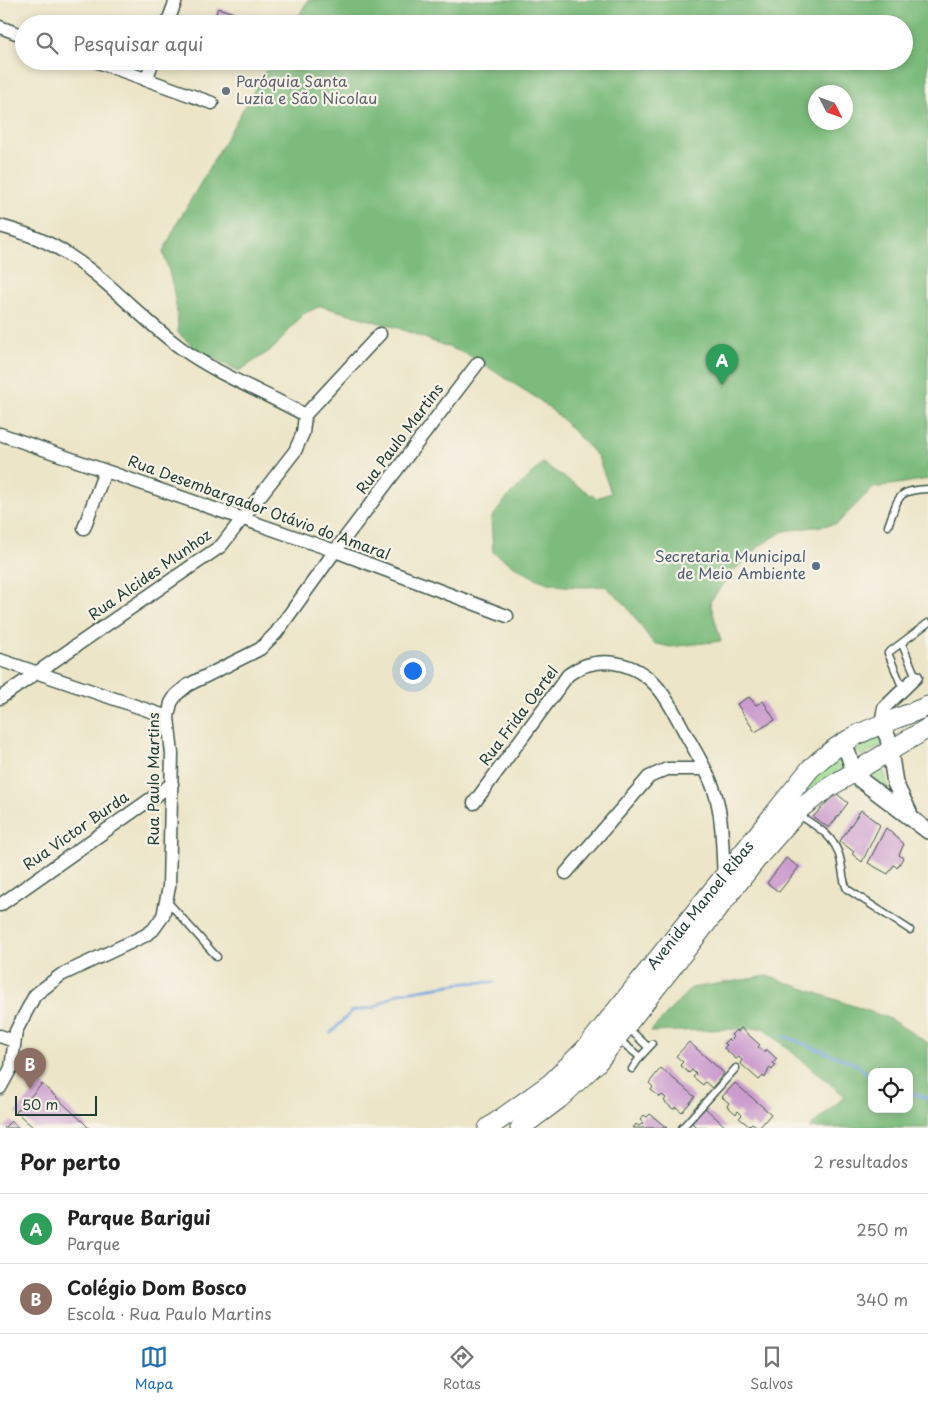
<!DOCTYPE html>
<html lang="pt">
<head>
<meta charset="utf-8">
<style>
  :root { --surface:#fff; --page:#f2f2f2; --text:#222; --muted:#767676; --line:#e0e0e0; --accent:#1f6fb2 }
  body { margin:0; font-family:"Playpen Sans",sans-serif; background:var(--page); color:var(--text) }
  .controls { position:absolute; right:15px; bottom:15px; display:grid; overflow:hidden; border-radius:10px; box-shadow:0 2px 8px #0003 }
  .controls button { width:45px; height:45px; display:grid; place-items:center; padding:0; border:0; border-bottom:1px solid var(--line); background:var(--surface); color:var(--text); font:25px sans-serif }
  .compass { position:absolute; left:808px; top:85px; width:45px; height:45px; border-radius:50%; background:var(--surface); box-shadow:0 2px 8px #0003; rotate:132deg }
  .scale { position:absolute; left:15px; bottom:12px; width:82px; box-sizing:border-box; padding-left:5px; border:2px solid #1f3d34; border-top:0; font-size:14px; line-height:18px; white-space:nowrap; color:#1f3d34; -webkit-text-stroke:4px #f7f3e8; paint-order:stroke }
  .you { position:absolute; left:412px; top:670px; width:18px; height:18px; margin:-12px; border:4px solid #fff; border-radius:50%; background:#1a73e8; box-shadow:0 0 0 8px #1a73e833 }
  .badge { display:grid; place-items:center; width:32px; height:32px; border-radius:50%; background:var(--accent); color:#fff; font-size:16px; font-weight:700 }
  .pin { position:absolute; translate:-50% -41px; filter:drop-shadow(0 1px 2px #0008) }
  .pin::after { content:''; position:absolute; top:26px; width:18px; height:15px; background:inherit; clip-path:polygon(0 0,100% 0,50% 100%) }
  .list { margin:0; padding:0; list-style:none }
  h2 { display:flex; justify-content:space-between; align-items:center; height:65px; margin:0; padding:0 20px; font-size:21px }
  h2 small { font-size:16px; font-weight:400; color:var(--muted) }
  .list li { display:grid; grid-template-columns:32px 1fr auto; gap:15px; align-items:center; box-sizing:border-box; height:70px; padding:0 20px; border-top:1px solid var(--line) }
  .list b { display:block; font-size:19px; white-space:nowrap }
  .list p { margin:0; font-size:16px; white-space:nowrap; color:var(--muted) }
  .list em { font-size:16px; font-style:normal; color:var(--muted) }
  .icon { flex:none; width:28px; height:28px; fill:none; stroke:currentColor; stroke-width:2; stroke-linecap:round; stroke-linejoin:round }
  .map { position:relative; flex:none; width:928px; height:1128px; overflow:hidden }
  .search { position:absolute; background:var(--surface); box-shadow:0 2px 8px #0003; left:15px; right:15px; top:15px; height:55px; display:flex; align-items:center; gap:12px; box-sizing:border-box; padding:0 18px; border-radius:28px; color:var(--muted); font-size:19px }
  .sheet { height:205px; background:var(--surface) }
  nav { display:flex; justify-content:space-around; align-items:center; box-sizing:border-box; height:70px; border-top:1px solid var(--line); background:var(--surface); font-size:14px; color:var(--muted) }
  nav a { display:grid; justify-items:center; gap:2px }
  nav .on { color:var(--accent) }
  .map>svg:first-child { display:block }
  .green { fill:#9bdb91; stroke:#5d8c62 }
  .forest { fill:#7cbb7b; stroke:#4e7c58; fill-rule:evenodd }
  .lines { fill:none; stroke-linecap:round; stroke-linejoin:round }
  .stream { stroke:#75a5df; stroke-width:3 }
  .building { fill:#cb9bce }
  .service-casing { stroke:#3e564a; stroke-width:9 }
  .minor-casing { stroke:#3e564a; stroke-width:15 }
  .tertiary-casing { stroke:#3e564a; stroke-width:18 }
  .primary-casing { stroke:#3e564a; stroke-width:21 }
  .service { stroke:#fff; stroke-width:6 }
  .minor { stroke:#fff; stroke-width:12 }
  .tertiary { stroke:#fff; stroke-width:15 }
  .primary { stroke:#fff; stroke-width:19 }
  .worship-dot { fill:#6b7280; stroke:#f7f3e8; stroke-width:2 }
  .service-dot { fill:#5c6f8a; stroke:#f7f3e8; stroke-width:2 }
  .labels { text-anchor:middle; stroke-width:4.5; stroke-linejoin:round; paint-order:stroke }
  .worship-label { font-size:15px; fill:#5b616d; stroke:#f7f3e8; text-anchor:start }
  .street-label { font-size:15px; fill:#1f3d34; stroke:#f7f3e8 }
  .service-label { font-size:15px; fill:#4e5e75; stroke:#f7f3e8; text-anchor:end }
</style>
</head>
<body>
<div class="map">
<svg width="928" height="1128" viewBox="0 0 928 1128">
  <rect width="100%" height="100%" fill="#f7f3e8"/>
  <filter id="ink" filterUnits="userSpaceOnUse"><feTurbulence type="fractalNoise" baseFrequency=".02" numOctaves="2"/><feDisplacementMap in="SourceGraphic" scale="10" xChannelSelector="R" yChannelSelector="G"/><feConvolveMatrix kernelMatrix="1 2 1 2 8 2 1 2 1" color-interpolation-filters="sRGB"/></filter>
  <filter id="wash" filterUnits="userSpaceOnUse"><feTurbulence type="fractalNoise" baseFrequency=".0096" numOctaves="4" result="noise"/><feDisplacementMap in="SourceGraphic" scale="20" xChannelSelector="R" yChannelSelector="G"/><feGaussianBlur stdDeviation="1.12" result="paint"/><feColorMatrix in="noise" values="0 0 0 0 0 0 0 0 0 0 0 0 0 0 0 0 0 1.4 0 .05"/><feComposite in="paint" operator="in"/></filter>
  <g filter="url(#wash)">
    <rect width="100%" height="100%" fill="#ece5c7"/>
    <!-- green -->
    <path class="green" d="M879,734l4,11 -21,11 -6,-6 2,-6z
      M835,758l6,3 3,9 -38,26 -14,3 21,-23z
      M882,765l1,3 6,22 -21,-16z"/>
    <!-- forest -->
    <path class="forest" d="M308,0h620v479l-55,9 -36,36 -53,7 -23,14 -28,26 -23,31 11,39 -51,6 -17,-4 -28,-39 -20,-18c-56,4 -67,-4 -112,-34l-2,-33 15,-20 36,-36 54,35 15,-5 -13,-36 -38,-40 -22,-18 -69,-44 -71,-27 -77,-22 -18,8 -29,34 -35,23 -41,-20 -20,-18c0,-28 -6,-54 -15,-81l15,-30 93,-161h633v-37h-610zM816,92h30v30h-30z
      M768,976l120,42 40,25v85h-119l36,-32 -82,-68 -113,4 41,-44zM872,1072h37v37h-37z"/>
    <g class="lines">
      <!-- stream -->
      <path class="stream" d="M331,1033l21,-22 21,-3 26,-15 64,-10 31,-1
        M784,1036l74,29 14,14
        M909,1092l19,6"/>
    </g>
    <g id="blocks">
      <!-- building -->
      <path class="building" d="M218,8l48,15v1h-54z
        M749,697l7,8 7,-4 12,19 -20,12 -18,-28z
        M836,793l12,10 -19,25 -16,-11z
        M861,810l19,15 -18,37 -10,-8 2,-2 -14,-11z
        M886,828l18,16 -5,11 4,3 -6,10 -3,-3 -6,9 -20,-11z
        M786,858l13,9 -20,25 -12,-9z
        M741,1028l19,17 -2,2 6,5 2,-3 11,10 -4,4 3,2 -4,5 -2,-3 -5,11 -2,-2 -4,4 -19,-17 2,-3 -3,-3 -3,2 -12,-11 3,-3 -3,-2 4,-4 2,2 4,-4 -3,-2 5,-5 2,2z
        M689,1042l35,31 -12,15 -7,-6 -2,3 -10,-8 3,-3 -4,-4 -3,3 -9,-8 3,-3 -7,-6z
        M661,1068l34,29 -13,15 -6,-5 -3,2 -9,-8 2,-3 -4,-3 -2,2 -9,-7 2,-3 -4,-4z
        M735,1083l36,31 -12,14 -7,-5 -3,3 -10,-8 3,-3 -4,-4 -2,3 -9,-8 2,-3 -7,-6z
        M42,1084l39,36 8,8h-55l-18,-16z
        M705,1108l22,20h-30l-5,-5z
        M650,1114l17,14h-34l3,-4 3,2 4,-3 -3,-3 4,-5 3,2z
        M11,1121l8,7h-15z"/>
    </g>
  </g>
  <g filter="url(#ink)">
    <use href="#blocks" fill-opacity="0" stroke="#3e564a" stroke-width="1"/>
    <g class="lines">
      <!-- service casing -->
      <g class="service-casing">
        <path id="service" d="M888,526c11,-28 7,-36 40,-37
          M902,644l14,33
          M903,689l-15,-36 40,-30
          M799,815c17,11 36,21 41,43 3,11 2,21 7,31l63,41
          M167,901l50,56
          M627,1027l21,20
          M618,1039l22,18 -8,12
          M640,1057l12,-13
          M682,1128l54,-60"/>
      </g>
      <!-- minor casing -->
      <g class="minor-casing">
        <path id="minor" d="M167,24l9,-24
          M0,27l24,9
          M95,61l117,42
          M146,80l7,-19
          M0,226c25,7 49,15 70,30 41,26 72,64 111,92 37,27 85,45 124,67
          M0,434l335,117 172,65
          M84,528l21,-57
          M0,660l168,57
          M0,698l221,-152 74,-95 8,-18 2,-18 75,-81
          M881,723l3,-15 32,-31
          M474,803l94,-128c29,-22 68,-14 91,14 12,15 20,33 29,49 10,18 21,35 27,55 8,25 7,56 9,83
          M566,873l83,-96 18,-8h38
          M0,905l172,-121
          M0,1036l14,5
          M0,1088l11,-20 5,-37 19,-36 26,-20 83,-39 9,-6 10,-14 6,-29 3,-133 -4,-37 3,-14 5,-8 12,-10 72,-36 16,-16 59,-82 143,-188"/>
      </g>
      <!-- tertiary casing -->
      <g class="tertiary-casing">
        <path id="tertiary" d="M881,723l7,15 7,45 14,29
          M844,741l10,31 4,6 70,53"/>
      </g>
      <!-- primary casing -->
      <g class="primary-casing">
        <g id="primary">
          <path id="s1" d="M488,1128l63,-45 35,-35 224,-279c41,-39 69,-42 118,-63"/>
          <path d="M520,1128l39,-29 38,-36 163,-208 42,-48 29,-21 97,-58"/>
        </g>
      </g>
      <!-- service -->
      <use href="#service" class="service"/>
      <!-- minor -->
      <use href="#minor" class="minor"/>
      <!-- tertiary -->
      <use href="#tertiary" class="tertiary"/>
      <!-- primary -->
      <use href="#primary" class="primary"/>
    </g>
  </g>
  <!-- markers -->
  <circle class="worship-dot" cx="226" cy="91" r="5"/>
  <circle class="service-dot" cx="816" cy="566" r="5"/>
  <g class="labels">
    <!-- worship labels -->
    <g class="worship-label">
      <text x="236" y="87">Paróquia Santa<tspan x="236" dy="17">Luzia e São Nicolau</tspan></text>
    </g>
    <!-- street labels -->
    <g class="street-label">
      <text transform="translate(400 439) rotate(-53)" y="5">Rua Paulo Martins</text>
      <text transform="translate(259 508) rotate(20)" y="5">Rua Desembargador Otávio do Amaral</text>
      <text transform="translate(150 575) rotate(-35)" y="5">Rua Alcides Munhoz</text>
      <text transform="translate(519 716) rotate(-53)" y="5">Rua Frida Oertel</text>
      <text transform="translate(154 779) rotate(-90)" y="5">Rua Paulo Martins</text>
      <text transform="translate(76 831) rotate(-35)" y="5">Rua Victor Burda</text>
      <text dy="5" stroke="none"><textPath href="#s1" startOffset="310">Avenida Manoel Ribas</textPath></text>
    </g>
    <!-- service labels -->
    <g class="service-label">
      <text x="806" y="562">Secretaria Municipal<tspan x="806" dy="17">de Meio Ambiente</tspan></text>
    </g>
  </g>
</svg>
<div class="controls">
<button><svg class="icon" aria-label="locate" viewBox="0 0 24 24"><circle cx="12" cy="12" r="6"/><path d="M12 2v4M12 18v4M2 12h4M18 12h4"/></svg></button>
</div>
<svg class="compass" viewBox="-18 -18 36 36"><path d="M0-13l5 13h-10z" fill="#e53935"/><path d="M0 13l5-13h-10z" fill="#767676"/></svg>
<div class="scale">50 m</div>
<div class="you"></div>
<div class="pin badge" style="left:722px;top:385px;background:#2e9e5b">A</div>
<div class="pin badge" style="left:30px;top:1089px;background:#8d6e63">B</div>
<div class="search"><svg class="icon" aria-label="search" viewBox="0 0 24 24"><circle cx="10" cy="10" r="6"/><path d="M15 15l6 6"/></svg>Pesquisar aqui</div>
</div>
<section class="sheet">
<h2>Por perto<small>2 resultados</small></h2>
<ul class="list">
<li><span class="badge" style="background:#2e9e5b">A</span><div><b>Parque Barigui</b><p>Parque</p></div><em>250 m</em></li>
<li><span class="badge" style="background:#8d6e63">B</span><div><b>Colégio Dom Bosco</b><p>Escola · Rua Paulo Martins</p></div><em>340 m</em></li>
</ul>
</section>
<nav>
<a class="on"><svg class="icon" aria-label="map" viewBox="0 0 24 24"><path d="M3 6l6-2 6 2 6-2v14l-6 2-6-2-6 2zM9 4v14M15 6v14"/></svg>Mapa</a>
<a><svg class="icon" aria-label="directions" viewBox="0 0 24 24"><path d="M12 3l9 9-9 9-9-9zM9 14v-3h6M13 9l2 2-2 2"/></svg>Rotas</a>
<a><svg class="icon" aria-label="saved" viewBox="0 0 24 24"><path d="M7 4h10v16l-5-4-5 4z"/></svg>Salvos</a>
</nav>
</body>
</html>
